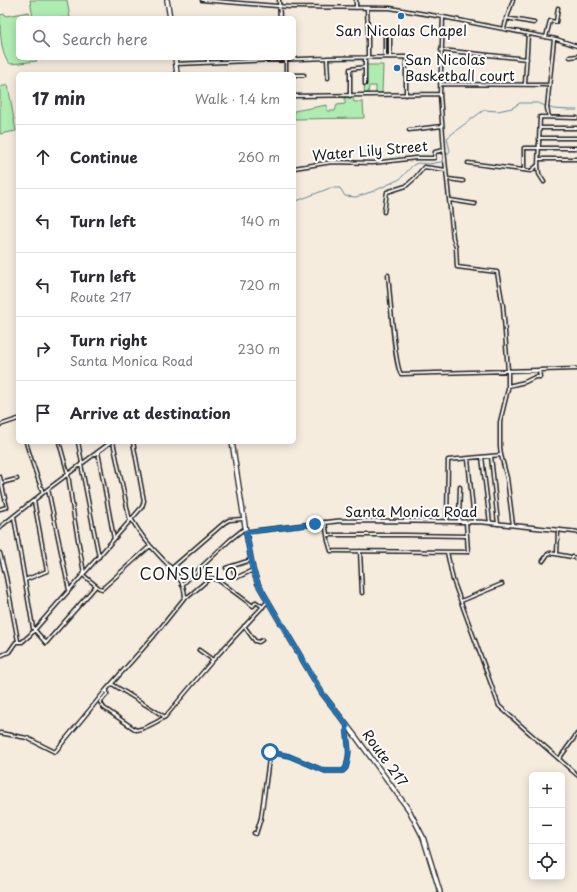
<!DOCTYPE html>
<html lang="en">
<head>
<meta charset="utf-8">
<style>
  :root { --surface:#fff; --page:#f2f2f3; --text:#2b2b33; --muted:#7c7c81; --line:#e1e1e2 }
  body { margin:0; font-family:"Playpen Sans",sans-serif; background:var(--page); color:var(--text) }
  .controls { position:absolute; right:12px; bottom:12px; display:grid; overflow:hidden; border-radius:6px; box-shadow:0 2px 10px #0003 }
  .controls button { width:36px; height:36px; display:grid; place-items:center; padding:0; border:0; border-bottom:1px solid var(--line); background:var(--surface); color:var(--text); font:20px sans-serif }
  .stop { position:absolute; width:12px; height:12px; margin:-9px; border:3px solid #1f6fb2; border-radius:50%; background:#fff }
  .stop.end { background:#1f6fb2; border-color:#fff; box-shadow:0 1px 4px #0008 }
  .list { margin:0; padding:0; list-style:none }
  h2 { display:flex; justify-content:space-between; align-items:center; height:52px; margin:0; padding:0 16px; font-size:17px }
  h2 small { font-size:13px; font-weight:400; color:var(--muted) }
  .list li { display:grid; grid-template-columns:26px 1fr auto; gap:12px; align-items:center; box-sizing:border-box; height:64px; padding:0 16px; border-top:1px solid var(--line) }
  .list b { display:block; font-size:15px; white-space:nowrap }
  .list p { margin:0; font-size:13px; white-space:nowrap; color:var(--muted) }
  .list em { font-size:13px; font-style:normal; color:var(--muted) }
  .icon { flex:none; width:22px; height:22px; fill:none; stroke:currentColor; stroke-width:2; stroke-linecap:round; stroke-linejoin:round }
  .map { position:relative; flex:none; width:577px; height:892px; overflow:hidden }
  .search { position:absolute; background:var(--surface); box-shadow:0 2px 10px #0003; left:16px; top:16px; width:280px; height:44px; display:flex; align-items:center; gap:10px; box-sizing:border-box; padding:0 14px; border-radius:6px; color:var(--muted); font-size:15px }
  .panel { position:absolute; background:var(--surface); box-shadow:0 2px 10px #0003; left:16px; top:72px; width:280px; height:372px; border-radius:6px }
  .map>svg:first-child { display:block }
  .green { fill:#afecb2; stroke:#668467 }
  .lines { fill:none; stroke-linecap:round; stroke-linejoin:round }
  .stream { stroke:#62869c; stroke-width:1 }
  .minor-casing { stroke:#1c1c1c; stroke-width:5 }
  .tertiary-casing { stroke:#1c1c1c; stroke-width:5.5 }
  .primary-casing { stroke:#1c1c1c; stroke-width:6 }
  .minor { stroke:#fff; stroke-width:2 }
  .tertiary { stroke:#fff; stroke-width:2.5 }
  .primary { stroke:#fff; stroke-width:3.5 }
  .route { stroke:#1f6fb2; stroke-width:5 }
  .poi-dot { fill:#1f6fb2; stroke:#fff; stroke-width:1.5 }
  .labels { text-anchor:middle; stroke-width:4; stroke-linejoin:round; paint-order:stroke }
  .poi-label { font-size:14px; fill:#1c1c1c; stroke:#fff }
  .street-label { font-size:14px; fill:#1c1c1c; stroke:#fff }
  .quarter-label { font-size:16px; letter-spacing:1px; fill:#1c1c1c; stroke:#fff }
</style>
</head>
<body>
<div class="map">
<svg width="577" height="892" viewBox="0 0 577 892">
  <rect width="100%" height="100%" fill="#f5ecde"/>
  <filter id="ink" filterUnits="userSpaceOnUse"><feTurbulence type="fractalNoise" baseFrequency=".025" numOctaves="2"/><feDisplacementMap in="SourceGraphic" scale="8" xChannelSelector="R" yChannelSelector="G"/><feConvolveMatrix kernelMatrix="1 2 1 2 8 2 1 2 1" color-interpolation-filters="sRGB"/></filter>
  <g filter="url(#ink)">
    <!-- green -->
    <path class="green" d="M30,0h37l3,18h-37z
      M29,12l1,6h-12v40h18l1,3 -26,3c-11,-5 -11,-38 -11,-49l5,-1 1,2z
      M366,65h17l-1,28h-6v-7h-7l-1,7 -4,1z
      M8,85l8,46 -16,3v-47z
      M345,97h8l1,5h9l1,16 -70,1v-8l33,-6v6h8l2,-6 8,-1z"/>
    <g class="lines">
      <!-- stream -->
      <path class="stream" d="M294,202l36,-14h10l5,8 11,1 18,-6 26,-12 13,-14 5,-2 10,1 13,-2 9,-11 -3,-13 11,-9 26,-19 14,1 14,-3 8,-5h18l15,6 17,1h7"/>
      <!-- minor casing -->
      <g class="minor-casing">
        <path id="minor" d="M202,0l88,7 100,1 53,9 81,16 32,6 21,7
          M279,0l1,18
          M356,8v-8
          M367,8l1,25v24
          M443,17l-3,77 4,56 9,88 3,9 1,20 40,5 6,34 5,65v18l-8,33v25l1,8 6,23 6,47
          M506,18l28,5
          M504,29c2,-10 6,-19 9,-29
          M546,37l4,-16 6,1 2,-14
          M441,50l86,9
          M385,56v-23
          M390,56v-21
          M570,57l7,-1
          M208,58v4
          M327,58l1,20
          M286,59v15
          M176,64l151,-6 79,-1v38
          M294,75h10
          M365,84v-26
          M440,84l109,1
          M525,84l3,-50
          M294,96l146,-2
          M350,96v-27l15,-2
          M549,117l-2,-9 7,-69
          M540,128h37
          M409,130l33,-4
          M539,138h38
          M539,159h38
          M468,163l63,8 7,-6
          M294,168l38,-6 41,1 43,-5h18l1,-6 9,-2
          M524,170v-22h53
          M448,179l15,2
          M544,182l-5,-8 -1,-9 2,-48 37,1
          M450,200l25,4
          M384,212l3,-20 19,-6 9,-8 9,-11 22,3
          M388,275c2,16 6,90 13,99l176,-5
          M508,386l17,-4 10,-5h5l-1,-7
          M0,425l18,-6
          M26,442c5,18 11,34 17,51
          M59,442l9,32 6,43 10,56
          M78,442l4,21
          M113,442l17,79
          M98,452l16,87
          M491,456l7,68
          M482,457l8,66
          M468,459l6,63
          M81,464l18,93
          M0,477l7,30 -7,2
          M1,483l16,-4
          M48,489l21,101
          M14,517l19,111 13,15 50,-57
          M132,520c7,12 15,23 25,33 12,14 27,23 28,44
          M447,521l1,-61 53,-5
          M459,521l1,-34
          M325,522l3,19 3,10 137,1 -2,-30
          M0,527l48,-38 63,-47
          M327,535h78l62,1
          M360,551l2,42
          M447,552l6,28 46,126 78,69
          M0,553l6,24 12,64
          M557,554l1,-23
          M543,561l5,-7 2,-1 27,5
          M232,566l3,9 3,2 15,-7
          M172,568l52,-45 5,-3 14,-1
          M226,568l25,-8
          M83,575l16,13 3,1 48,-43
          M25,580l22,-9 -13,-70
          M182,585l48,-45 15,-12
          M461,601l41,-17
          M244,626l11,15 4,1 3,-2
          M199,650l14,10
          M0,656l9,-4 7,-10h6l8,-7 112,-128 2,-6 -11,-59
          M112,684l53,33
          M107,690v4l-7,8 4,6 32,22c9,-1 21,-8 29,-13l48,-57 55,-59
          M0,733l27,5 28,14 51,-62 48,-54 31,-39 4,-1 21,-18 8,2 35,26 3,-4 7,5
          M559,759l18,-25
          M254,833l2,1 5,-16 9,-66 19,4 36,15h18l3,-3 3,-16 -2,-20v-5"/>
      </g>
      <!-- tertiary casing -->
      <g class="tertiary-casing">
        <path id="tertiary" d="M246,532l92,-11h54l90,1 95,10"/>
      </g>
      <!-- primary casing -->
      <g class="primary-casing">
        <path id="primary" d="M167,0l3,18
          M175,58l2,16
          M232,442l14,90 7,38 5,14 64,109 34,44 53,73 14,27 17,55"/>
      </g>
      <!-- minor -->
      <use href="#minor" class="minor"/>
      <!-- tertiary -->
      <use href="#tertiary" class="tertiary"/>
      <!-- primary -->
      <use href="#primary" class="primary"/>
    </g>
  </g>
  <g class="lines" filter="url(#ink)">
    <!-- route -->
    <path class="route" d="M270,752l19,4 36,15h17c12,-6 3,-35 5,-46l-25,-32 -64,-109 -5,-14 -7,-38 69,-8"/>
  </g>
  <!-- markers -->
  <g class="poi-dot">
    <circle cx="401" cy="16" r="4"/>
    <circle cx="397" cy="68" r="4"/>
  </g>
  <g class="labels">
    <!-- poi labels -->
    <g class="poi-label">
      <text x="401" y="36">San Nicolas Chapel</text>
      <text x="405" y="65" text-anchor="start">San Nicolas<tspan x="405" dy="16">Basketball court</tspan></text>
    </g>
    <!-- street labels -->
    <g class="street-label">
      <text transform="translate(370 151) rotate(-5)" y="5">Water Lily Street</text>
      <text x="411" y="517">Santa Monica Road</text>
      <text transform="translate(385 758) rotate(54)" y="5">Route 217</text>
    </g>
    <!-- quarter labels -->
    <g class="quarter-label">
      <text x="189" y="580">CONSUELO</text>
    </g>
  </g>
</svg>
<div class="controls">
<button>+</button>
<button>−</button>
<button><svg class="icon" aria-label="locate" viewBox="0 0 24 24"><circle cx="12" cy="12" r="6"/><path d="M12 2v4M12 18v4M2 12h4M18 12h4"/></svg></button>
</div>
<div class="stop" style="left:270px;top:752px"></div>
<div class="stop end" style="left:315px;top:524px"></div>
<div class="search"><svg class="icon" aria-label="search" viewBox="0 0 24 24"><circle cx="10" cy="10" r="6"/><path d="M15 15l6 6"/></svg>Search here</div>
<section class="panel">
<h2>17 min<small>Walk · 1.4 km</small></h2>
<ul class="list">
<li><svg class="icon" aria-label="ahead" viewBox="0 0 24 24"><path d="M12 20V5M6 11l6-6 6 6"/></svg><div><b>Continue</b></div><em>260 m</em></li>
<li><svg class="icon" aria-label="left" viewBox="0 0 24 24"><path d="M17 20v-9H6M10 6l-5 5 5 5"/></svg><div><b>Turn left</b></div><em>140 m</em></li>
<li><svg class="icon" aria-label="left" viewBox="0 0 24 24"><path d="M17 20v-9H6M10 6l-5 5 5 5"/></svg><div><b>Turn left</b><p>Route 217</p></div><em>720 m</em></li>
<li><svg class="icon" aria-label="right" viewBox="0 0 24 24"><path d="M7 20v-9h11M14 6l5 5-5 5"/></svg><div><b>Turn right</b><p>Santa Monica Road</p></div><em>230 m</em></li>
<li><svg class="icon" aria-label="arrive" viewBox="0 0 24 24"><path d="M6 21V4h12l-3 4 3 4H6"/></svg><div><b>Arrive at destination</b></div></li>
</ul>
</section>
</div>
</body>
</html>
